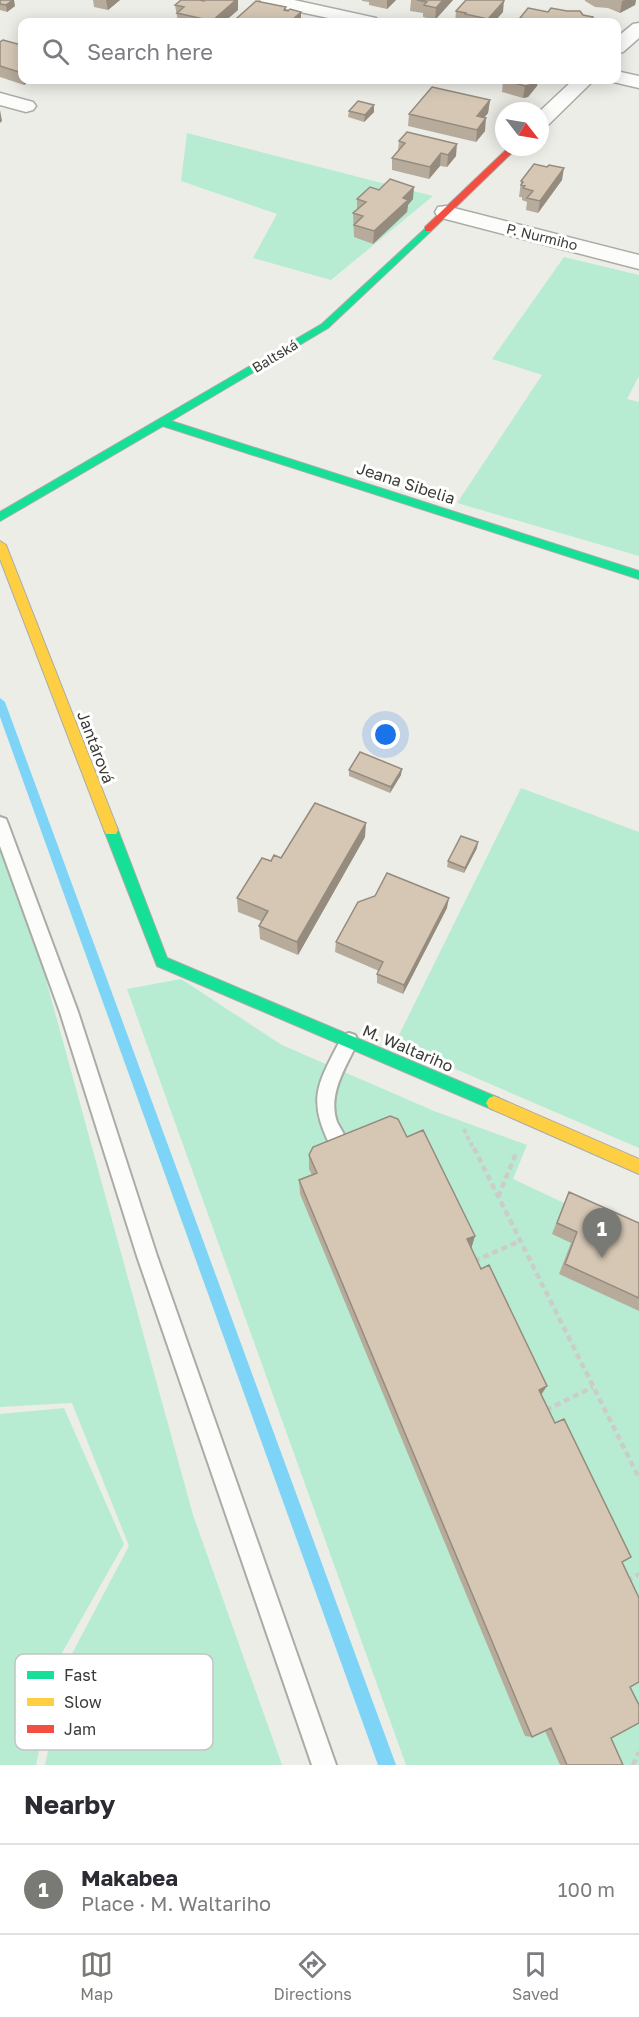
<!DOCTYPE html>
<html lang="en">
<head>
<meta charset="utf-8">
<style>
  :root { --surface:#fff; --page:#f2f2f3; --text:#2b2b33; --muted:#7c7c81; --line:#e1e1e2; --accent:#797975 }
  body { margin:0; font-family:"Golos Text",sans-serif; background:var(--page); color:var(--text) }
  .compass { position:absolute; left:495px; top:102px; width:54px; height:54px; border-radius:50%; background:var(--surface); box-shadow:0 3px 15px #0003; rotate:121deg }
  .you { position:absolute; left:386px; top:735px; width:21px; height:21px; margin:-15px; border:4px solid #fff; border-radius:50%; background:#1a73e8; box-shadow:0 0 0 9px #1a73e833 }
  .badge { display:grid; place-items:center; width:39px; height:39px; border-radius:50%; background:var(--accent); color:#fff; font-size:20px; font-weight:700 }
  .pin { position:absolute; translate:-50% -50px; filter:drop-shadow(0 2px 3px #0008) }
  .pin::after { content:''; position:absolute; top:32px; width:21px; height:18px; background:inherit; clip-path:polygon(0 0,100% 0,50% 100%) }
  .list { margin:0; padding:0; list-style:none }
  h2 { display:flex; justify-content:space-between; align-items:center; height:78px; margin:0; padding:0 24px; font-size:26px }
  h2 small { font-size:20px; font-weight:400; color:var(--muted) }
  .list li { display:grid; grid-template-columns:39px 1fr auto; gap:18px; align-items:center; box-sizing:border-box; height:90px; padding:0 24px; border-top:2px solid var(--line) }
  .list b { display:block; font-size:22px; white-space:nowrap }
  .list p { margin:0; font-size:20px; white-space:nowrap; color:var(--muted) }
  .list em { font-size:20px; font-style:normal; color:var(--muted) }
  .icon { flex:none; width:33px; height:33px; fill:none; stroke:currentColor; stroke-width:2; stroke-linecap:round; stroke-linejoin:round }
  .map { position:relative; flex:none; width:639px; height:1765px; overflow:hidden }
  .search { position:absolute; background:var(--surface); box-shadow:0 3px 15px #0003; left:18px; right:18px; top:18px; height:66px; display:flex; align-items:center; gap:15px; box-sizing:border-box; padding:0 21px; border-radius:12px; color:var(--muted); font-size:22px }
  .sheet { height:168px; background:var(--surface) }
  nav { display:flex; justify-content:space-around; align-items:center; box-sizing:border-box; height:84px; border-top:2px solid var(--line); background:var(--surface); font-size:16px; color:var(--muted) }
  nav a { display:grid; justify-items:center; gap:3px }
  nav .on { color:var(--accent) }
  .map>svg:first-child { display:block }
  .green { fill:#b7ecd2 }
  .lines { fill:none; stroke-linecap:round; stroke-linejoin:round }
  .stream { fill:#7dd4f6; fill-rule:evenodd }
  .lane-casing { stroke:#ababa7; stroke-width:4 }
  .street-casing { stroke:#ababa7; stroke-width:3 }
  .fast-casing { stroke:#ababa7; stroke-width:2 }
  .slow-casing { stroke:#ababa7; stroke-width:2 }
  .jam-casing { stroke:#ababa7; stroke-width:2 }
  .path-far1 { stroke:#ccccca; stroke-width:4; stroke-dasharray:4.5 3; stroke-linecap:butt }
  .path { stroke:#ccccca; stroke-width:4.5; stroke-dasharray:6 4; stroke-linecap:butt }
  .lane { fill:#fcfcfb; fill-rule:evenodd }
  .street { fill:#fcfcfb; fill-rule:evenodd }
  .fast { fill:#16e098; fill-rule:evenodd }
  .slow { fill:#ffcf43; fill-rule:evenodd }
  .jam { fill:#f24e42; fill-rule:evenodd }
  .wall { fill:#b7ab9b }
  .shaded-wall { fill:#958b7e }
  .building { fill:#d5c7b4; stroke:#958b7e; stroke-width:1.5 }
  .labels { text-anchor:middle; stroke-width:6; stroke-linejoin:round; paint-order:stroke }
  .far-street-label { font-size:14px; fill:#3b3b37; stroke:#fff }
  .street-label { font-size:16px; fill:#3b3b37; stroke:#fff }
  .key { fill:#fff; stroke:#c4c4c3; stroke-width:1.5 }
  .key-label { font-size:16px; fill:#3b3b37 }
</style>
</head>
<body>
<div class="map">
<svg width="639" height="1765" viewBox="0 0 639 1765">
  <rect width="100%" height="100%" fill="#edede7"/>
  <!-- green -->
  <path class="green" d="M187,133l246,63 -102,84 -78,-22 24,-44 -96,-33z
    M564,257l75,18v101l-12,23 12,3v154l-182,-53 85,-128 -50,-16z
    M521,788l118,44v316l-244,-105z
    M0,812l193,703 89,250h-237l22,-102 62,-117 -57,-143 -72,4z
    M181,979l101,66 152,66 93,34 -14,34 126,59v527h-233l-279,-776z
    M64,1408l60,136 -66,116 -22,105h-36v-351z"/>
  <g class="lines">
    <!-- stream -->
    <path class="stream" d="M0,698l5,4 391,1063h-18l-378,-1048z"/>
    <!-- lane casing -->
    <g class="lane-casing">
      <path id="lane" d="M0,817l6,2 2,5 70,188 79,244 179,509h-24l-175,-509 -77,-244 -60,-166z
        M349,1033l6,2 3,6c-11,25 -31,52 -21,81 4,8 10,16 13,25l-2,6 -7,3 -7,-3c-28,-54 -18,-66 9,-118z"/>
    </g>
    <!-- street casing -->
    <g class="street-casing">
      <path id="street" d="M260,0h34l82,18 3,4h-32l-84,-18z
        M639,23v15l-16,14 -7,1v-15l17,-14z
        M616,71l23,5v12l-30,-7 -1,-1h8z
        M573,80h21l-47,46 -7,2v-17z
        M0,93l33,9 3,4 -3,4 -7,2 -26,-7z
        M446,206l193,49v14l-201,-52 -3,-5 3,-5z"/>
    </g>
    <!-- fast casing -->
    <g class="fast-casing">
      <path id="fast" d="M428,226l3,1v4l-103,97 -157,93 468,150v8l-476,-153 -163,95v-9l322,-188z
        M111,825l5,1 2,4 49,128 332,140 3,5 -3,5 -5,2 -5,-2 -332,-142 -53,-136 2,-4z"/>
    </g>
    <!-- slow casing -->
    <g class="slow-casing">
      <path id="slow" d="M0,541l6,4 112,285 -2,4h-10l-2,-4 -104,-271z
        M494,1096l145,63v15l-150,-66 -3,-5 3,-5z"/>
    </g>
    <!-- jam casing -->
    <g class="jam-casing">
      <path id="jam" d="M509,147h9l-87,84h-6v-4z"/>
    </g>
    <!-- path-far1 -->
    <path class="path-far1" d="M464,1129l10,21"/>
    <!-- path -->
    <path class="path" d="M474,1148l165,330
      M498,1197l19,-46
      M474,1261l46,-20
      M546,1410l47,-23
      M627,1581l12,-7
      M633,1765l6,-13"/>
    <!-- lane -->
    <use href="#lane" class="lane"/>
    <!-- street -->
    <use href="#street" class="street"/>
    <!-- fast -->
    <use href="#fast" class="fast"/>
    <!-- slow -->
    <use href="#slow" class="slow"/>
    <!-- jam -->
    <use href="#jam" class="jam"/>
  </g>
  <!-- wall -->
  <path class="wall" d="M0,0l15,6 -8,6 -7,-2z
    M93,0h27l-12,10 -14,-3z
    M205,0h33v10l-14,12h-46l-3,-17 29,-4z
    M362,0h34l-9,9 -18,-4v-3l-7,-1z
    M411,0h42l-18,20 -12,-3v-4l-13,-2z
    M585,0h51l-1,5 -15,8 -12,-5 -13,-1 -10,-6z
    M286,11l15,11h-64v-4z
    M456,11l47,1 -9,10h-39z
    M583,15l10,2 -1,5h-73l1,-4z
    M0,42l21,3 1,-1v36h9l-7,5 -24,-8z
    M384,80h17l-5,4 -12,-3z
    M497,80h41l-1,6 -9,11 -5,1 -21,-6 1,-11z
    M490,100l-2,13 -4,5 1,13 -9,11 -68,-16 1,-12z
    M349,111l25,1 -10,10 -16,-5z
    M399,141l57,15 -9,11 -7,-1 -11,13 -37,-9v-12l6,-7z
    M562,180l-24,33 -12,-3 1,-8 -5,-2v-3h-3l2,-16z
    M357,199h56l-5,6 -1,7 -34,32 -19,-7 -1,-24 4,-3z
    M349,770l52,5 -11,18 -41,-17z
    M365,837l-67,118 -38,-16 -1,-13 2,-5 -23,-9 -1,-14 34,-37z
    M477,848l-13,25 -17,-6 1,-6z
    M375,896l72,12 -44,86 -26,-11v-9l2,-3 -44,-19 1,-10z
    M407,1137l68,99 -4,12 151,314 8,125 -19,51 12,27h-63l-15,-34 -13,6 -7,-1 -225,-542 -1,-14 13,-5 -3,-6v-14z
    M569,1192l70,31v88l-80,-37 12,-31 -19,-9 12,-31z"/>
  <!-- shaded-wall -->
  <path class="shaded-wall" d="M13,0h1l1,6 -8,6 -1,-7z
    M106,0h14l-12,10z
    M236,0h2v10l-14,12h-12v-1z
    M387,0h9l-9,9z
    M443,0h10l-18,20 1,-12z
    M625,0h11l-1,5 -15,8 2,-12z
    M504,1l-1,11 -9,10h-6v-3z
    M301,12v10h-11z
    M23,80h8l-7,5z
    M534,80h4l-1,6 -9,11 -5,1 2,-12z
    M490,100l-2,13 -13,15 2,-12z
    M374,105v7l-10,10 1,-7z
    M0,110l2,11 -2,2z
    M486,118l-1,13 -9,11 1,-12z
    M457,144l-1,12 -9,11 1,-12z
    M441,153l-1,13 -11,13 1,-12z
    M564,168l-2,12 -24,33 2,-12z
    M414,187l-1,12 -5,6 -1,7 -34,32 1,-13 29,-33z
    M402,769l-1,6 -11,18 1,-6z
    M366,823l-1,14 -67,118 -1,-13z
    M478,842l-1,6 -13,25 1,-5z
    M449,898l-2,10 -44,86 1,-9z
    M475,1236l-4,13 -4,-10z
    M547,1386l-6,9 -2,-5z"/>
  <!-- building -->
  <path class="building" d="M0,0h13l-7,5 -6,-1z
    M181,0h18l5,1 1,-1h31l-24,21 -35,-8 7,-6 -9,-2z
    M417,0h26l-7,8 -12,-3 3,-3z
    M466,0h38v1l-16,18 -23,-5 1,-1 -10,-2z
    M256,1l30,6 -2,3 4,1 2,-2 11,3 -11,10h-34l-19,-4z
    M528,8l20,4 3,-4 16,3h13l3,4 10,2 -4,5h-50l-19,-4z
    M3,40l18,5 1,-1v29l-22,-7v-24z
    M504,80h30l-4,5 -5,1z
    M432,87l58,13 -13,16 9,2 -9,12 -68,-16z
    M358,101l16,4 -9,10 -16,-4z
    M407,132l50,12 -9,11 -7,-2 -11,14 -38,-9 13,-15 -6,-2z
    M534,164l13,3 2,-2 15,3 -24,33 -13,-3 6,-7 -10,-3 2,-2 -4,-1 2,-3 -2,-1z
    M390,179l24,8 -11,11 5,2 -34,31 -20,-6 9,-9 -10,-3 13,-11 -9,-3 13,-12 9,3z
    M360,752l42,17 -11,18 -42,-17z
    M315,803l51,20 -69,119 -38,-16 9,-15 -31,-13 25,-40 9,3 3,-6 7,3z
    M461,836l17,6 -13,26 -17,-7z
    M387,873l62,25 -45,87 -27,-11 6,-12 -47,-20 22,-40 17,-6z
    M390,1116l8,3 9,18 16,-7 52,106 -8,3 14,30 8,-4 58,121 -8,4 16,33 9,-4 67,138 -9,5 17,36v84l-9,5 9,18v18l-28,15 12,27h-56l-16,-37 -19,9 -233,-557 18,-7 -8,-18 4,-8z
    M569,1192l70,31v75l-74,-34 12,-32 -20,-9z"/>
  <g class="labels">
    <!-- far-street labels -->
    <g class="far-street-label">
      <text transform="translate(542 237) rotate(14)" y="5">P. Nurmiho</text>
      <text transform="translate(275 356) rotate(-31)" y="5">Baltská</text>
    </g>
    <!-- street labels -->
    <g class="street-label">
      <text transform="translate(406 483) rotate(18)" y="6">Jeana Sibelia</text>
      <text transform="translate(96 747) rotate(69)" y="6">Jantárová</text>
      <text transform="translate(408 1048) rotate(23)" y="6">M. Waltariho</text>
    </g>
  </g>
  <!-- legend -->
  <rect x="15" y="1654" width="198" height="96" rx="9" class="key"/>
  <rect x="27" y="1671" width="27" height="8" fill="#16e098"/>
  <rect x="27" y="1698" width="27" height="8" fill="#ffcf43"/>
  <rect x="27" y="1725" width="27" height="8" fill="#f24e42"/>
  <g class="key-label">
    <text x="64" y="1681">Fast</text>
    <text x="64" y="1708">Slow</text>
    <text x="64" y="1735">Jam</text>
  </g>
</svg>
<svg class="compass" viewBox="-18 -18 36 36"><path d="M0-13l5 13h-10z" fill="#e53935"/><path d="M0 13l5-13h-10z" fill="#7c7c81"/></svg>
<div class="you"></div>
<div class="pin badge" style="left:602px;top:1258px">1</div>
<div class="search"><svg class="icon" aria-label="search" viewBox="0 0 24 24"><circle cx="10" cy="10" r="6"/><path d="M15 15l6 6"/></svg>Search here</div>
</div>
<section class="sheet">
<h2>Nearby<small></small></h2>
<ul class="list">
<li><span class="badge">1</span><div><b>Makabea</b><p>Place · M. Waltariho</p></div><em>100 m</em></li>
</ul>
</section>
<nav>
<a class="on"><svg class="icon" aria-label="map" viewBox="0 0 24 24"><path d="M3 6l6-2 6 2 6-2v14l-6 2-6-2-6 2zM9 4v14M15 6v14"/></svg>Map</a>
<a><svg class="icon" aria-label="directions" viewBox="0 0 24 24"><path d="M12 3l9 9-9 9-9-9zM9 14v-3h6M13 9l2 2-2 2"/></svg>Directions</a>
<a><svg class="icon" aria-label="saved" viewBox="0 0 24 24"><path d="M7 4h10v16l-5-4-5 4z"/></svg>Saved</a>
</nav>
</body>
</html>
